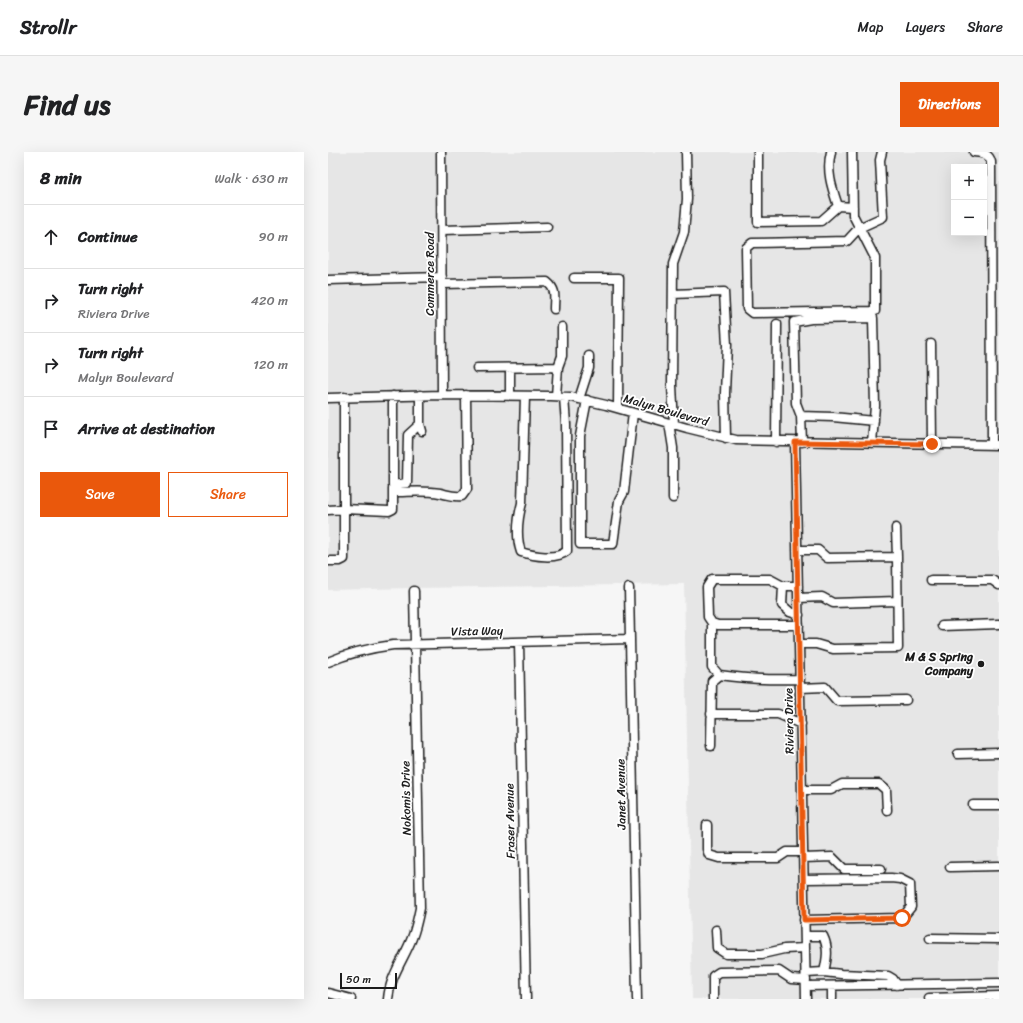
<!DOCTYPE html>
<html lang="en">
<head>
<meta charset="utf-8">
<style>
  :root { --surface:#fff; --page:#f6f6f6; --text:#202124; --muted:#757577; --line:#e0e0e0; --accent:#ea580c }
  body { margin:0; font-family:Sriracha,sans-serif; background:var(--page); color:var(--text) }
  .controls { position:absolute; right:12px; top:12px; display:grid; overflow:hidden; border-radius:0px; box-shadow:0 4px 16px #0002 }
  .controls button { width:36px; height:36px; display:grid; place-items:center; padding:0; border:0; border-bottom:1px solid var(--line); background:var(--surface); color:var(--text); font:20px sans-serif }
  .scale { position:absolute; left:12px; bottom:10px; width:57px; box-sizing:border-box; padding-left:4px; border:2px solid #1c1c1c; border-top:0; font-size:11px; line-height:14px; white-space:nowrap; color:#1c1c1c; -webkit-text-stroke:3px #fff; paint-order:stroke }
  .stop { position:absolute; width:12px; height:12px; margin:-9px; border:3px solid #ea580c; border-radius:50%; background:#fff }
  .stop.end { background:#ea580c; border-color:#fff; box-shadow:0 1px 4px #0008 }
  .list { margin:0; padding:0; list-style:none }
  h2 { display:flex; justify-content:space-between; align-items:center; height:52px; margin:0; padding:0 16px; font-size:17px }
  h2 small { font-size:13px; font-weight:400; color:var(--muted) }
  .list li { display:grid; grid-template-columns:26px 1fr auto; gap:12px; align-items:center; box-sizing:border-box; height:64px; padding:0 16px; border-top:1px solid var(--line) }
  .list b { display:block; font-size:15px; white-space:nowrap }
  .list p { margin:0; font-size:13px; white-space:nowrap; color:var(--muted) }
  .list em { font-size:13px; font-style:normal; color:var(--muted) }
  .actions { display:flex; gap:8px; padding:12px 16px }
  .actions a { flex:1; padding:9px 0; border:1px solid var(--accent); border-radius:0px; text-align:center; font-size:14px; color:var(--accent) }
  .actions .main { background:var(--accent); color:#fff }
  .icon { flex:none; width:22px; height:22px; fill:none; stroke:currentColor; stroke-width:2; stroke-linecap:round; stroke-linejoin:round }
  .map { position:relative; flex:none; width:671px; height:847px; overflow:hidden; border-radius:0px }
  header { display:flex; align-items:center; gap:24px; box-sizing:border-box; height:56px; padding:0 20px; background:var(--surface); border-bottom:1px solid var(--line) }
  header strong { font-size:19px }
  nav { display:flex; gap:22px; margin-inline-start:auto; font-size:14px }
  .intro { display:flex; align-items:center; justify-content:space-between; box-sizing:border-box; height:96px; padding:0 24px }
  h1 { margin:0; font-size:28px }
  .button { padding:10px 18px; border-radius:0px; background:var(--accent); color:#fff; font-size:14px; font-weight:700 }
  main { display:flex; gap:24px; padding:0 24px }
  aside { flex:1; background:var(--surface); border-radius:0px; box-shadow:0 4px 16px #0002 }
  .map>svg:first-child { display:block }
  .built { fill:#e6e6e6; fill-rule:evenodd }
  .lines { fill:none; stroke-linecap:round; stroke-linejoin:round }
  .minor-casing { stroke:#1c1c1c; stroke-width:11 }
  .minor { stroke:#fff; stroke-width:8 }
  .route { stroke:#ea580c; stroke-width:5 }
  .poi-dot { fill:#1c1c1c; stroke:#fff; stroke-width:1.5 }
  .labels { text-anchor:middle; stroke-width:3.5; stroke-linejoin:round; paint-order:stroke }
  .street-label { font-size:12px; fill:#1c1c1c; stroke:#fff }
  .poi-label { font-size:12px; font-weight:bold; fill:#1c1c1c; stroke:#fff; text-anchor:end }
</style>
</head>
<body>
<header>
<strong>Strollr</strong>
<nav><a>Map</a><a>Layers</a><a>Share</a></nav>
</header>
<div class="intro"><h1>Find us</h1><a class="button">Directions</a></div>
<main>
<aside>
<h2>8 min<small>Walk · 630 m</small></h2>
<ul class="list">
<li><svg class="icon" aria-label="ahead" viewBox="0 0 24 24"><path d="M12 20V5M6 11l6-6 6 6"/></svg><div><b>Continue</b></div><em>90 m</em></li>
<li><svg class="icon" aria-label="right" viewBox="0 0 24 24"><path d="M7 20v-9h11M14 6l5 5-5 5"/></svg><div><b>Turn right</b><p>Riviera Drive</p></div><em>420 m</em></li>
<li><svg class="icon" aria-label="right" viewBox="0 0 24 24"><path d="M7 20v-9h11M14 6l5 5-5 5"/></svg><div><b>Turn right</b><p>Malyn Boulevard</p></div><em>120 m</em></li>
<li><svg class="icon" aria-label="arrive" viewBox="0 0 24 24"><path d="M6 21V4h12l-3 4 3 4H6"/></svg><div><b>Arrive at destination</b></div></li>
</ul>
<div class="actions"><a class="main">Save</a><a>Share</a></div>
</aside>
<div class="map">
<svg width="671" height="847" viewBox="0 0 671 847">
  <rect width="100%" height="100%" fill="#f6f6f6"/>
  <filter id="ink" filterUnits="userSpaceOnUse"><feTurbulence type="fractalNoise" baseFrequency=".025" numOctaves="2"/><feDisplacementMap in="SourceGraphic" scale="8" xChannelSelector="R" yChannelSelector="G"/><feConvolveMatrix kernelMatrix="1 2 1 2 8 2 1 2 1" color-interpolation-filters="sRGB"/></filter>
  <g filter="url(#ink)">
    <!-- built -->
    <path class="built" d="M0,0h671v847h-307l-8,-415 -271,4 -85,2zM626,15h30v66h-30z"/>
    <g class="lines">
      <!-- minor casing -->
      <g class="minor-casing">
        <path id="minor" d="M113,0l1,243
          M430,0v70l63,-1 17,-15 15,1
          M503,0c-5,19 1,36 7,54
          M524,0l1,63 22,43v53l-123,2 -5,-4 -1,-61 6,-5 95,-2 12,-13 24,-11 -3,-57 2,-8
          M646,0c8,1 15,1 17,10l1,283
          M114,78l105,-3
          M246,126h45l-1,130
          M0,128l114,-3
          M114,132l105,-2c10,8 7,15 7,27
          M345,142l51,-2 3,53 -2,48 1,45
          M603,192l1,100
          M149,216l81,-1
          M182,216v27
          M65,244v89l14,-2 1,-48 12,-11v-29
          M197,244l-3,107c-4,15 -6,34 -1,49 13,4 35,8 46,-1l-1,-127 -2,-27
          M228,244l2,-29 4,-11v-29
          M0,246l114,-3 109,1 20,1 35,8 81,23 49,12 263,5
          M251,247l10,-31v-12
          M259,248l-7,36v108h33l6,-43 5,-9 9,-79
          M473,264l32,1 41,4
          M341,271l4,25v50
          M92,272l2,7
          M346,273l-2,-40 1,-121 11,-32 3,-33 -1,-47
          M448,290l1,-118
          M467,290l11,557
          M474,290l-1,-26 -5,-13 -2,-81 17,-3 62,-1 2,88 -3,37
          M65,340c16,0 32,-2 47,1 9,2 13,4 22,3l5,-7 -1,-94
          M0,358l16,-1 45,2 4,-2v-21
          M469,398h21l9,8 70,-1 -1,-29
          M0,409h12l4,-2v-162
          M603,428h61l7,5
          M455,434l-1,19 8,7 9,3
          M470,434h-15l-13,-7h-58l-5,8 1,30 4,6 6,2h81
          M301,436l8,411
          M470,446l24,-1 11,6 64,-2
          M384,471v44l7,8c27,4 54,5 81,4
          M614,474l57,-2
          M191,490l7,357
          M471,492h17l17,5 65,-1 -1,-91
          M0,510c21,-9 42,-14 65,-17l237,-6
          M472,536l25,-1 12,14 69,-1
          M383,562h67l23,10
          M383,594l1,-65 7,-6
          M630,602l41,-1
          M474,638h29l11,-6h37l7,6 1,20
          M645,653h26
          M379,673v24l2,6 10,3h59l9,-6h16
          M475,706l29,-1 12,12h37
          M622,715l49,-1
          M476,727l87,-1 9,1 10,5 1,23 -9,11 -98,2
          M388,778l1,18 9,6h36l22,-5 21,-1
          M477,784h18c6,12 4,23 1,36l-18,1
          M602,786l69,1
          M496,820l17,2 47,2 5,3 4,6
          M478,834l193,-3
          M504,834v13
          M0,841l23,6
          M601,846l70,-2
          M60,847c2,-23 16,-40 24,-61 4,-10 6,-20 8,-30l-6,-317
          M385,847v-23l6,-4 60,-1 12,8 15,1"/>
      </g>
      <!-- minor -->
      <use href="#minor" class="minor"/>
    </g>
  </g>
  <g class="lines" filter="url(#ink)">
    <!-- route -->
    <path class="route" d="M574,766l-98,2 -9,-478 137,2"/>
  </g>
  <!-- markers -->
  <circle class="poi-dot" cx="653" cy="512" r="4"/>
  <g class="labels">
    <!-- street labels -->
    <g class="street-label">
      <text transform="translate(102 122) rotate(-90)" y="4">Commerce Road</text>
      <text transform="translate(338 258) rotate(16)" y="4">Malyn Boulevard</text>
      <text transform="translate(149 479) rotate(-1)" y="4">Vista Way</text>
      <text transform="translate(461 569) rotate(-91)" y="4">Riviera Drive</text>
      <text transform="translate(293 642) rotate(-91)" y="4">Janet Avenue</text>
      <text transform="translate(78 646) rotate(-91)" y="4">Nokomis Drive</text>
      <text transform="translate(182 669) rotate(-91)" y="4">Fraser Avenue</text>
    </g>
    <!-- poi labels -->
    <g class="poi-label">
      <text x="645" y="509">M &amp; S Spring<tspan x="645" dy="14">Company</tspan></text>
    </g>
  </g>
</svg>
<div class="controls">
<button>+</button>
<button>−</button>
</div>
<div class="scale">50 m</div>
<div class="stop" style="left:574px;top:766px"></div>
<div class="stop end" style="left:604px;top:292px"></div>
</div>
</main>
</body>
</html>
